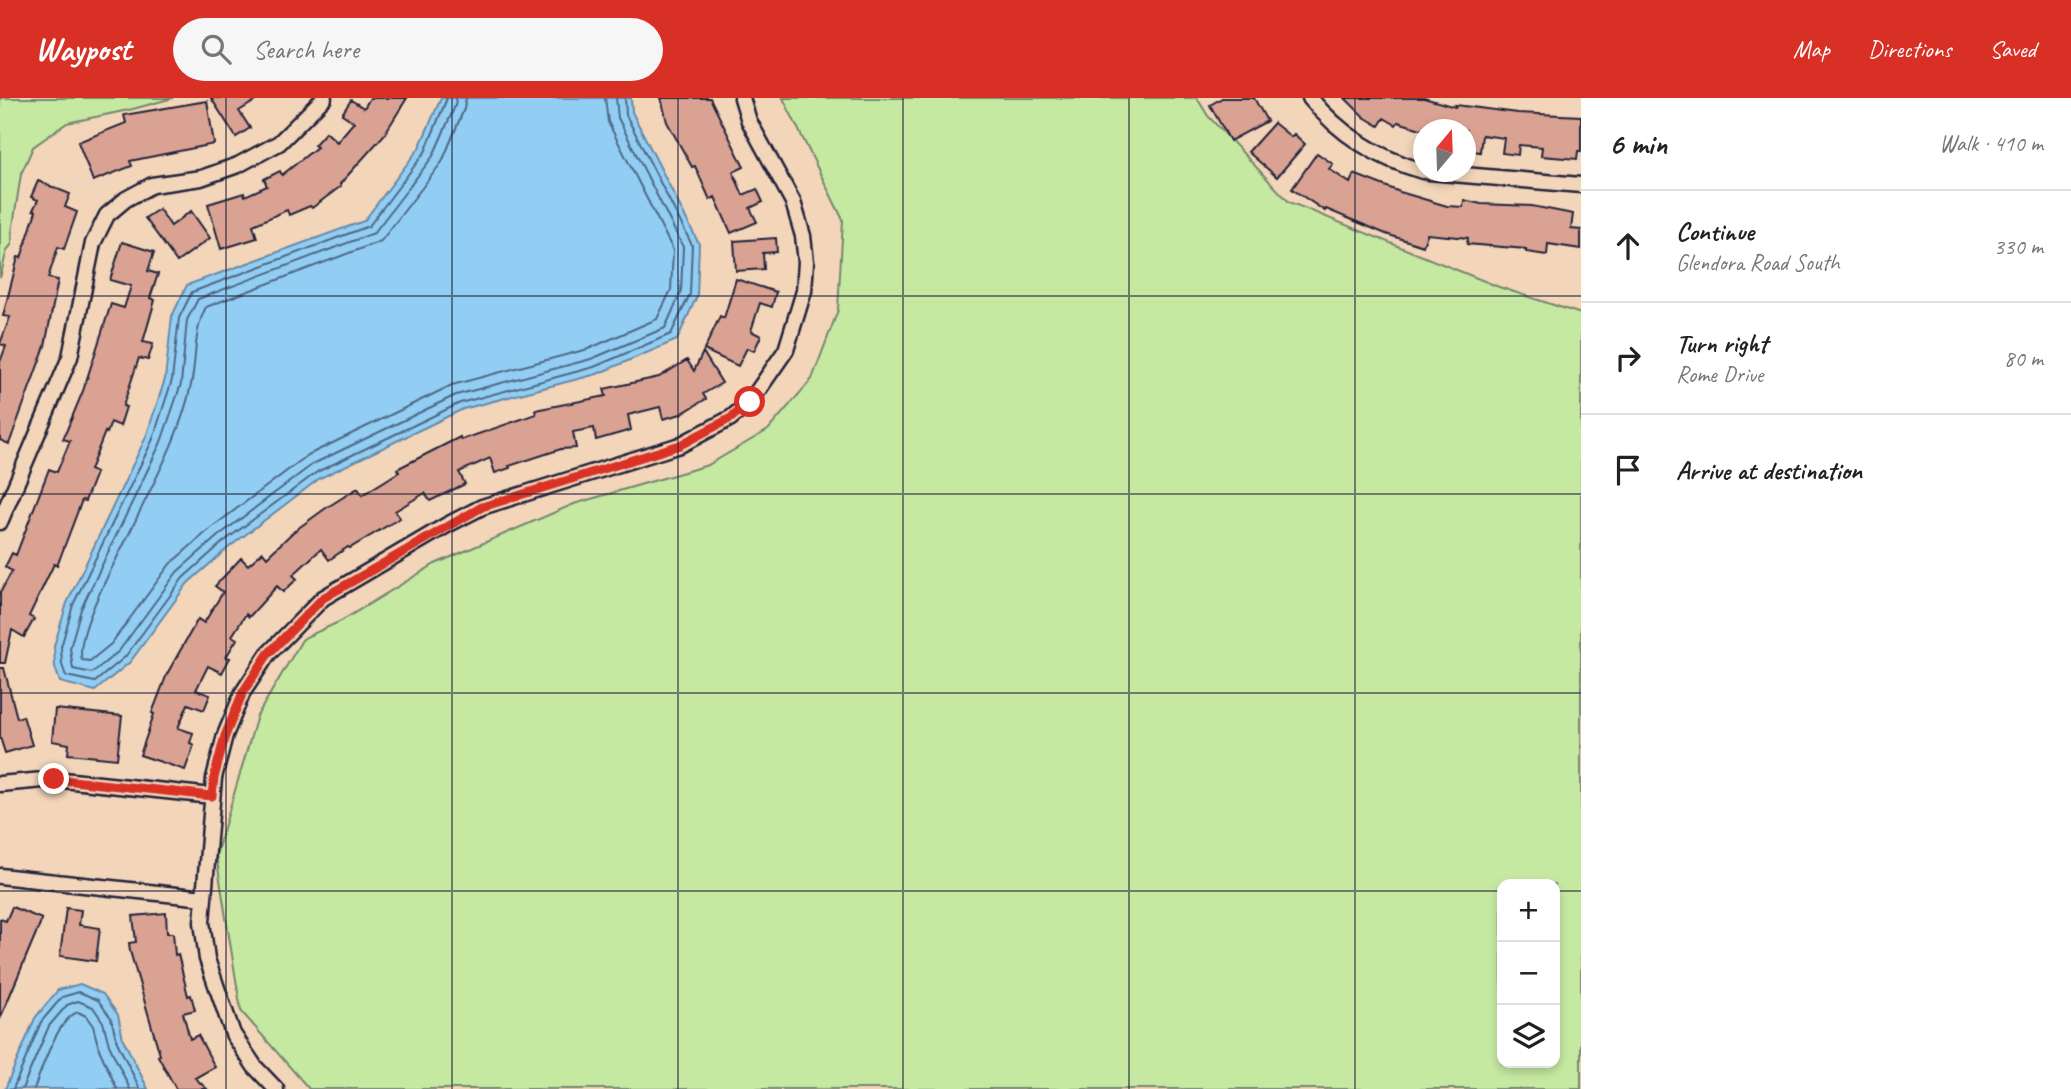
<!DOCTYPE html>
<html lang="en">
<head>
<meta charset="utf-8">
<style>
  :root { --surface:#fff; --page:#f6f6f6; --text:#222; --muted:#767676; --line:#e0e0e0; --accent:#d93025 }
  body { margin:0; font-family:Caveat,sans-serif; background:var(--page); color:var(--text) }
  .controls { position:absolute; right:21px; bottom:21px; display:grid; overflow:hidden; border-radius:14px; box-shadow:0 4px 10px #0003 }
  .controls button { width:63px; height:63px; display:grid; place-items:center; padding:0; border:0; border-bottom:2px solid var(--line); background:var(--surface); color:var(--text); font:35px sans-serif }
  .compass { position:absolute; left:1413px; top:21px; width:63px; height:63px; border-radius:50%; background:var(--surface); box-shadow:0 4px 10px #0003; rotate:19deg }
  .stop { position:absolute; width:21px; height:21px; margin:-16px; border:5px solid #d93025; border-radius:50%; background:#fff }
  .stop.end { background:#d93025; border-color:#fff; box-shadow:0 2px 7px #0008 }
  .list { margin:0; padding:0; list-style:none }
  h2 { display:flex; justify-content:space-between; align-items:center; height:91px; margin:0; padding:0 28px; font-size:30px }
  h2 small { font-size:23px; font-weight:400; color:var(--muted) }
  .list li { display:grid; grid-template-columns:46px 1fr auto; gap:21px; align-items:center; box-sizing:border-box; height:112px; padding:0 28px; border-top:2px solid var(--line) }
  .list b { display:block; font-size:26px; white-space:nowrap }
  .list p { margin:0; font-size:23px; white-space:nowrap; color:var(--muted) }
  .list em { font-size:23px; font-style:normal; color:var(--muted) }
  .icon { flex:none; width:38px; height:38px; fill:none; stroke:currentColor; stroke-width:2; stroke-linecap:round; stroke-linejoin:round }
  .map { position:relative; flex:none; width:1581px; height:991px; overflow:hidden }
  header { display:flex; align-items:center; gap:42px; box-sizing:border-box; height:98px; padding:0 35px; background:var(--accent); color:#fff }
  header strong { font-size:33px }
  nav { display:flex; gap:38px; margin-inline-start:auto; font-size:24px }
  .search { width:490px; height:63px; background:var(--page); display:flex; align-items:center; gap:18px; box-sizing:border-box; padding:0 24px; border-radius:38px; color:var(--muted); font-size:26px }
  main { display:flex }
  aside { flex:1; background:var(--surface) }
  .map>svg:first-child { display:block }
  .green { fill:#c6e9a2; stroke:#74866e; stroke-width:2; fill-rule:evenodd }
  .water { fill:#92cef3; stroke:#6589a9; stroke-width:2 }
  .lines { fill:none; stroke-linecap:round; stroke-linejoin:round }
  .shore { stroke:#4f6785; stroke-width:2 }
  .building { fill:#daa293; stroke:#22223b; stroke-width:2 }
  .street-casing { stroke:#22223b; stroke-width:19 }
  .street { stroke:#f3d6ba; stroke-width:14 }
  .route { stroke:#d93025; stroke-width:9 }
  .grid { fill:none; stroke:#22223b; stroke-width:2; stroke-opacity:0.55 }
</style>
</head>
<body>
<header>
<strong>Waypost</strong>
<div class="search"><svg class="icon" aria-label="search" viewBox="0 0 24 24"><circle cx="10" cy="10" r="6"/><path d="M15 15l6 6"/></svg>Search here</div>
<nav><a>Map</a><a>Directions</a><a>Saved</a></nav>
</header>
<main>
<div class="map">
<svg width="1581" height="991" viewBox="0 0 1581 991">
  <rect width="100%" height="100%" fill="#f3d6ba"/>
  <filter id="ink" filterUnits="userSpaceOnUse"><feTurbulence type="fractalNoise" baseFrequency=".0143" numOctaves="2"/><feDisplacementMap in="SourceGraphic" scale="14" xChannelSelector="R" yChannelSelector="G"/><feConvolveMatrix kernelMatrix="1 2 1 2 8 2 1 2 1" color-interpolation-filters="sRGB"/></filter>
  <g filter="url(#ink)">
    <!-- green -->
    <path class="green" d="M0,0h173l-40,11 -66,14 -34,24 -12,27 -9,58v12l-5,6 -7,28z
      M783,0h414l11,18 81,86 210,85 82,27v775h-1272l-68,-78 -25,-156 41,-139 45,-76 4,-3 35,-16 94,-57 139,-60 134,-39 60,-35 44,-51 26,-69 5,-90zM1502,786h53v179h-53z"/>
    <!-- water -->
    <path class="water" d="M441,0h190l1,14 67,132 -2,52 -20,44 -80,34 -134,35 -143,69 -92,70 -40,35 -58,79 -35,29 -35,-9 -5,-15 -1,-21 13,-43 79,-166 19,-58 7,-63 15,-31 177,-64 55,-73z
      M80,886l23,10 15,21 5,24 25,50h-143l30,-71 23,-28z"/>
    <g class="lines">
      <!-- shore -->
      <path class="shore" d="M447,0l-22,54 -56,74 -177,66 -13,26 -7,62 -19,59 -80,166 -12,42 1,18 4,11 29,6 30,-25 58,-79 40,-36 94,-70 143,-69 134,-36 77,-33 19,-40 2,-49 -66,-130 -1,-17
        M456,0l-1,8 -22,50 -59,77 -176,66 -11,21 -6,64 -20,58 -80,167 -11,39 3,21 19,4 27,-22 58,-79 41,-36 95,-72 143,-69 135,-36 74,-31 16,-36 2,-45 -65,-129 -2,-20
        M466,0l-2,11 -22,53 -61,79 -175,66c-13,25 -9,51 -15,78 -11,52 -39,100 -61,147 -13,27 -56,102 -48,128l8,1 21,-17 59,-80 41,-36 97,-73 144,-70 136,-36 69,-30 14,-29 2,-40 -65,-128 -3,-24
        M13,991l28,-67 21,-25 17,-5 19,8 13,18 6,24 23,47
        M22,991l27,-63 18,-21 11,-4 15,6 10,15 6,23 21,44
        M34,991c8,-20 23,-70 44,-77l8,4 7,10 6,23 18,40"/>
    </g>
    <!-- building -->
    <path class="building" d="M211,0h49l-21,13 11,17 -14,9z
      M370,0h37l-23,37 -44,49 1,2 -29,22 -2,-2 -21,9 -2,-5 -34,15 4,13 -36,11 -13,-45 36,-11 1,3 22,-10 -3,-7 16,-8 2,4 35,-28 -3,-2 12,-13 11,10 17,-20 -12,-8 9,-14 13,8z
      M661,0h49l34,69 -11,5 10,23 14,-6 6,13 -13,6 7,14 -26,11 -16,-36 -5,3 -15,-34 -3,1 -25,-45z
      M1222,0h32l13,23 -37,20 -20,-36z
      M1345,0h79l31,9v-2l63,8 63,3v35h-3l-1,8 -36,-3 1,-9 -23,-2 -1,10 -16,-2 2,-15 -22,-3 -2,17 -14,-2v-20h-42l-26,-8 -2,3 -12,-7 -5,8 -15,-9z
      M207,3l7,43 -84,17 2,5 -39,15 -15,-39 48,-19 -2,-8z
      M1274,25l17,14 3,-3 11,10 -28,33 -29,-25z
      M1317,55l16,11 -4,5 21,14 4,-9 46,18 47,14 16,1 1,-7 17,4 51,2 41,8 -2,15 10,1v19l-33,-5 -1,11 -21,-3v-3l-59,-5 1,-6 -41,-4 -4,12 -37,-12 -60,-25 -1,2 -33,-22z
      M38,83l32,13 -5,13 12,5 -13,37 -6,-2 -10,31 10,2 -13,66 -36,98 -9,-4v-78l6,-16 -6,-2 10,-27 -7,-1 15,-59 3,1 15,-47 -3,-1 5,-10 -7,-3z
      M159,111l12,17 20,-15 19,27 -33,24 -32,-44z
      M776,140l1,14 -14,1 1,16 -28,2 -2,-30z
      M122,144l32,10 -6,19 10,3 -8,24 5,2 -12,42 10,2 -5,16 -9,-2 -16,48 3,1 -6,19 -9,-4 -4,11 -2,-1 -15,38 6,3 -11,28 -3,-1 -25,66 -3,-2 -25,52 5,3 -10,18 -12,-7 -7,33h-5v-70l12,-22 -7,-4 7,-14 4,2 33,-86 8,3 13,-31 -7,-2 20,-48 28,-87 13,4 7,-22 -21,-6z
      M736,181l40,13 -4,15 -12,-4 -9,28 10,5 -7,15 -7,-3 -9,18 -34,-16 16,-34 4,2z
      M703,254l19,31 -19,11 3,5 -25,15 -18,5 -3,-12 -32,8 3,15 -35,10 -2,-12 -21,4 3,16 -15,1 -52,17 1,2 -15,5 -5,-15 -31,14 6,12 -35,17 -5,-8 -30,18 5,7 -50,30 -2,-1 -19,13 -8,-11 -28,26 4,4 -14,13 -6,-6 -28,31 -3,-3 -14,22 5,3 -11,18 4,1 -8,15 -14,-7 -12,24 14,5 -6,15 -16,-6 -10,24 15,5 -3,10 4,2 -9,25 -45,-15 14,-41 -2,-1 15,-39 31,-55 6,4 19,-31 -8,-6 26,-28 7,7 15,-13 4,5 26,-25 33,-24 32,-20 4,7 37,-23 -2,-3 63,-32 1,3 75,-26 -1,-4 71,-14 -2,-7 55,-12 28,-17 7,11z
      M0,570h4l13,50 6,-2 9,29 -27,8 -5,-16z
      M55,611l67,7 -5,43 -49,-5 1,-10 -17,-3z
      M12,809l30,12 -42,100v-100l6,2z
      M66,810l15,2 -2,15 21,3 -4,33 -36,-5z
      M166,815l1,20h6l2,22 3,-1 10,42 3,-1 4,15 -12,3 7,26 8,-4 17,32 -20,11 12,11h-31l-18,-33 2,-1 -30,-104 -1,-8 7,-1 -3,-26z"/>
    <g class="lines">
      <!-- street casing -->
      <g class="street-casing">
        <path id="street" d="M1310,0c30,37 67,60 113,73
          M1429,74l152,13
          M0,424l70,-165 23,-114 14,-28 19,-16 26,-14 49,-7 37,-13 41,-22 45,-45
          M0,686l54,-5 158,17
          M0,778l204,22
          M276,991l-21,-22 -22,-33 -26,-75 -5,-37 12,-144 11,-43 18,-43 25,-38 55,-56 124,-73 35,-18 198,-62 51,-27 19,-16 36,-52 18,-59 2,-29 -3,-26 -10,-34 -44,-81 -7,-23"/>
      </g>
      <!-- street -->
      <use href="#street" class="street"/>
    </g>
  </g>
  <g class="lines" filter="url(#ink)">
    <!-- route -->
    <path class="route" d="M54,681l158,17 2,-18 11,-42 18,-44 25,-38 55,-56 159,-91 198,-62 51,-27 19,-16"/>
  </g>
  <!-- grid -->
  <path class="grid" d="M226,0v991M452,0v991M678,0v991M903,0v991M1129,0v991M1355,0v991M0,198h1581M0,396h1581M0,595h1581M0,793h1502M1555,793h26"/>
</svg>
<div class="controls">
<button>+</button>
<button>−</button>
<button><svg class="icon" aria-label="layers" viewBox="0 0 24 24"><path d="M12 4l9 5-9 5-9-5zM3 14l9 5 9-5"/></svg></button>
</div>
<svg class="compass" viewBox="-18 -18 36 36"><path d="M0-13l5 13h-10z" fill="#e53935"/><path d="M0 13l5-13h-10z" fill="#767676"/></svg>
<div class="stop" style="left:750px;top:304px"></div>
<div class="stop end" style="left:54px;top:681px"></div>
</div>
<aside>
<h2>6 min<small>Walk · 410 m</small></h2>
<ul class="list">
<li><svg class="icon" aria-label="ahead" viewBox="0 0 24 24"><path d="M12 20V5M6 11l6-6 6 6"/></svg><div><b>Continue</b><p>Glendora Road South</p></div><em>330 m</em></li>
<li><svg class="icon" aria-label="right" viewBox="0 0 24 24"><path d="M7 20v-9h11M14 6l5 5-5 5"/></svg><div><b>Turn right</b><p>Rome Drive</p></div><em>80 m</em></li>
<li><svg class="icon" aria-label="arrive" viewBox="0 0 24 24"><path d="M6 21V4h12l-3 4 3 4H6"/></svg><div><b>Arrive at destination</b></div></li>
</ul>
</aside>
</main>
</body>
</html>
